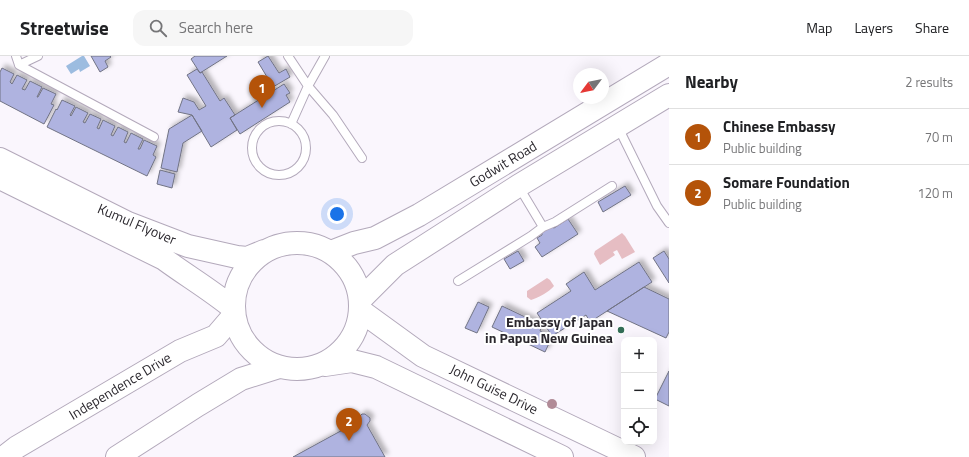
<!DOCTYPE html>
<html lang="en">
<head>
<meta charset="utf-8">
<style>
  :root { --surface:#fff; --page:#f6f6f6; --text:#202124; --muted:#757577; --line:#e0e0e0; --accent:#b45309 }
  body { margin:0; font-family:"Titillium Web",sans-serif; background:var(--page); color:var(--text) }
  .controls { position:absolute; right:12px; bottom:12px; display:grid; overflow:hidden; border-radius:8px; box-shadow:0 4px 16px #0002 }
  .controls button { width:36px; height:36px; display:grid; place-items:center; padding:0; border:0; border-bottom:1px solid var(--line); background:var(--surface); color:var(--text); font:20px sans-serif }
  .compass { position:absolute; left:573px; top:12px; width:36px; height:36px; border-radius:50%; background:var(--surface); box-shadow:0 4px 16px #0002; rotate:238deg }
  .you { position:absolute; left:337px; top:158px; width:14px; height:14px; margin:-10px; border:3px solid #fff; border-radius:50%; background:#1a73e8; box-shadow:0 0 0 6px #1a73e833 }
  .badge { display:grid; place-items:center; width:26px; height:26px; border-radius:50%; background:var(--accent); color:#fff; font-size:13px; font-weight:700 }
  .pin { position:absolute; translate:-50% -33px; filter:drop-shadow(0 1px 2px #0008) }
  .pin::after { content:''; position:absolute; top:21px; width:14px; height:12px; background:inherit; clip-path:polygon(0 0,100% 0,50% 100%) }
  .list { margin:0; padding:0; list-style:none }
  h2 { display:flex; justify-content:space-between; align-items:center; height:52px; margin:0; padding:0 16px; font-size:17px }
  h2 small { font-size:13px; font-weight:400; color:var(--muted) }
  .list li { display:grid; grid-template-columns:26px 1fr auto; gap:12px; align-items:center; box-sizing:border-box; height:56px; padding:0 16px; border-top:1px solid var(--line) }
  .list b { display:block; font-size:15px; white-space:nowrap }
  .list p { margin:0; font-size:13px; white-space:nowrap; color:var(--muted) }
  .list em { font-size:13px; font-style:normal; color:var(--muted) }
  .icon { flex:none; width:22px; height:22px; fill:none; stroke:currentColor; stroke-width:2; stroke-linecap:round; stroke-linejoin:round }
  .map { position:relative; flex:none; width:669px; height:401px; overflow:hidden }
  header { display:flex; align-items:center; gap:24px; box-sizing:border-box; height:56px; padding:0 20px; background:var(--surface); border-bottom:1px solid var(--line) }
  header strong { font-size:19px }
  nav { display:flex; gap:22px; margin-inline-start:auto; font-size:14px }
  .search { width:280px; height:36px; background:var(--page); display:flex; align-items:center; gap:10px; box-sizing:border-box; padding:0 14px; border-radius:12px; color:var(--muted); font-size:15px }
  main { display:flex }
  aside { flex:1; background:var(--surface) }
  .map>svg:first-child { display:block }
  .green { fill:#e6bdc3 }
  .water { fill:#9cbce0 }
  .building { fill:#afb3e0; stroke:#717384; filter:url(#shadow) }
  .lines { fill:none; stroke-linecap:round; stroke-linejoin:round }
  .lane-casing { stroke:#b3a9bb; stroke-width:10 }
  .secondary-casing { stroke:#b3a9bb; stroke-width:24 }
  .highway-casing { stroke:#b3a9bb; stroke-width:24 }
  .lane { stroke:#fff; stroke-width:8 }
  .secondary { stroke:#fff; stroke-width:22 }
  .highway { stroke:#fff; stroke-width:22 }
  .tree { fill:#b18b97 }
  .poi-dot { fill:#336d56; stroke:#fff; stroke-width:1.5 }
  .labels { text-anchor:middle; stroke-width:4; stroke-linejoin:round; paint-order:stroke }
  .street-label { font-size:14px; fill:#2b282e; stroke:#fff }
  .poi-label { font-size:14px; font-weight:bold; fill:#2b282e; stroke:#fff; text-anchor:end }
</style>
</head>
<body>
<header>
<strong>Streetwise</strong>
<div class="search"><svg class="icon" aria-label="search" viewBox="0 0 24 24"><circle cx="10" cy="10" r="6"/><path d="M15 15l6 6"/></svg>Search here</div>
<nav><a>Map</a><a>Layers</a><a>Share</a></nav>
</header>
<main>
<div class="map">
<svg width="669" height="401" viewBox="0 0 669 401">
  <defs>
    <filter id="shadow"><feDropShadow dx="3.5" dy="-3.5" stdDeviation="2" flood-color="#0004"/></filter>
  </defs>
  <rect width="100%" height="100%" fill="#faf6fd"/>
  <!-- green -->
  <path class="green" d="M622,177l3,3 10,16 -13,7 -5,-9 -4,2 2,3 -15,10 -6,-11 1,-3z
    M547,222l3,2 4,6c-5,6 -16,12 -23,14l-4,-3v-6z"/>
  <!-- water -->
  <path class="water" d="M82,0h2l6,10 -10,6 -1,-3 -8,5 -5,-8z"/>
  <!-- building -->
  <path class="building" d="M91,0h19l1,1 -6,4 3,6 -8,5z
    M195,0h32l-27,17 -9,-14z
    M268,0l11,17 7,-4 4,8 -17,10 -15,-25z
    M2,12l12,6 -4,8 2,2 5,-9 10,5 -5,9 3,1 5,-9 12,6 -5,10h1l5,-9 13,6 -5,10 3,1 -10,19 -44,-23v-29z
    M197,13l3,4 2,-1 18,29 4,-3 11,17 -5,3 7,12 -26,17 -19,-32 -14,-3 5,-14 11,4 5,8 7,-4 -19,-31z
    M284,28l6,9 -4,2 4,7 -50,32 -10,-16z
    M62,44l13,6 -5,9 1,1 5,-9 12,6 -5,9 2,1 5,-9 11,5 -4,9 2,1 4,-9 12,6 -4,9 2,1 5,-9 10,5 -4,10 2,1 5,-10 12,6 -5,10h2l4,-9 13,6 -4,9 3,2 -9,19 -100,-49 9,-18 1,1z
    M192,59l10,16 -19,12 -6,29 -16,-4 8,-39z
    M160,114l15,4 -3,14 -15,-4z
    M625,130l6,9 -28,17 -5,-10z
    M568,163l10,15 -36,23 -7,-10 5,-4 -3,-5 5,-3v-4l8,-5 4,2z
    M518,195l6,10 -14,8 -6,-10z
    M664,195l5,8v24l-16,-25z
    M639,206l13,20 -62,40 -4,-7 -34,21 -15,-23 34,-22 -5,-7 18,-12 11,18z
    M644,231l25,12v33l-3,6 -59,-27z
    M478,246l11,5 -12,26 -12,-5z
    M502,250l40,19 -2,6 12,6 -7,15 -53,-25z
    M669,315v35l-14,-7z
    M362,358h3l5,4v3l-3,4 18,32h-92l66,-36v-4z"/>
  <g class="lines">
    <!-- lane casing -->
    <g class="lane-casing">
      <path id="lane" d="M16,0l3,9 19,-9
        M288,0l20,30 -17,38
        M325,0l-17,30 25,29 29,43
        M19,9l135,72
        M252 92a27 27 0 1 1 54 0a27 27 0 1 1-54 0Z
        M618,71l39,79 12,17
        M543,171l12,-5 57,-36
        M458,225l73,-45 12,-9 -24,-40"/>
    </g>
    <!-- secondary casing -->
    <g class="secondary-casing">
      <path id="secondary" d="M331,196l23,-9 21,-5 44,-23 250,-151
        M360,244l35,-35 123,-79 151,-91
        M4,401l13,-10 163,-96 36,-15 18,-21
        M117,401l81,-52 43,-26 38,-12"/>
    </g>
    <!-- highway casing -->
    <g class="highway-casing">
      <path id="highway" d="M0,103l128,64 60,23 49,11 10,1 17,-7
        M0,122l164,81c23,17 47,31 70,50
        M234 250a63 63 0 1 1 126 0a63 63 0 1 1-126 0Z
        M361,255l62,45 211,101
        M325,309l27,-4 24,6 186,90"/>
    </g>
    <!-- lane -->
    <use href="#lane" class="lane"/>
    <!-- secondary -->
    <use href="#secondary" class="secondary"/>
    <!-- highway -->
    <use href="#highway" class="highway"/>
  </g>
  <!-- trees -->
  <circle class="tree" cx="552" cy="348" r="5"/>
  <!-- markers -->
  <circle class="poi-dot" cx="621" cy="274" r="4"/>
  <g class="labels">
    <!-- street labels -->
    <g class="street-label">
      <text transform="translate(503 108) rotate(-31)" y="5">Godwit Road</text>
      <text transform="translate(137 168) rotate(23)" y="5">Kumul Flyover</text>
      <text transform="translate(120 330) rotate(-31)" y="5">Independence Drive</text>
      <text transform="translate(494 333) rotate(26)" y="5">John Guise Drive</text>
    </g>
    <!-- poi labels -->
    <g class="poi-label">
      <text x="613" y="271">Embassy of Japan<tspan x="613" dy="16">in Papua New Guinea</tspan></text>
    </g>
  </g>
</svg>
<div class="controls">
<button>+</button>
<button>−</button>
<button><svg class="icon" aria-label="locate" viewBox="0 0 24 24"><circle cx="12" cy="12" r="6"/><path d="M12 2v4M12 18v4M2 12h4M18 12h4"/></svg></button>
</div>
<svg class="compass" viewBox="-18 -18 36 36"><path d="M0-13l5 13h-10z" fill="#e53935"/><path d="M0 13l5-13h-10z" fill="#757577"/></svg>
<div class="you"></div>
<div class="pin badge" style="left:262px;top:52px">1</div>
<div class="pin badge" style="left:349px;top:385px">2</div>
</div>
<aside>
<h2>Nearby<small>2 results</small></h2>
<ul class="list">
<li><span class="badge">1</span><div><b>Chinese Embassy</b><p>Public building</p></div><em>70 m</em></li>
<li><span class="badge">2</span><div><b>Somare Foundation</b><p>Public building</p></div><em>120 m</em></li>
</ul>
</aside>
</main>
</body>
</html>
